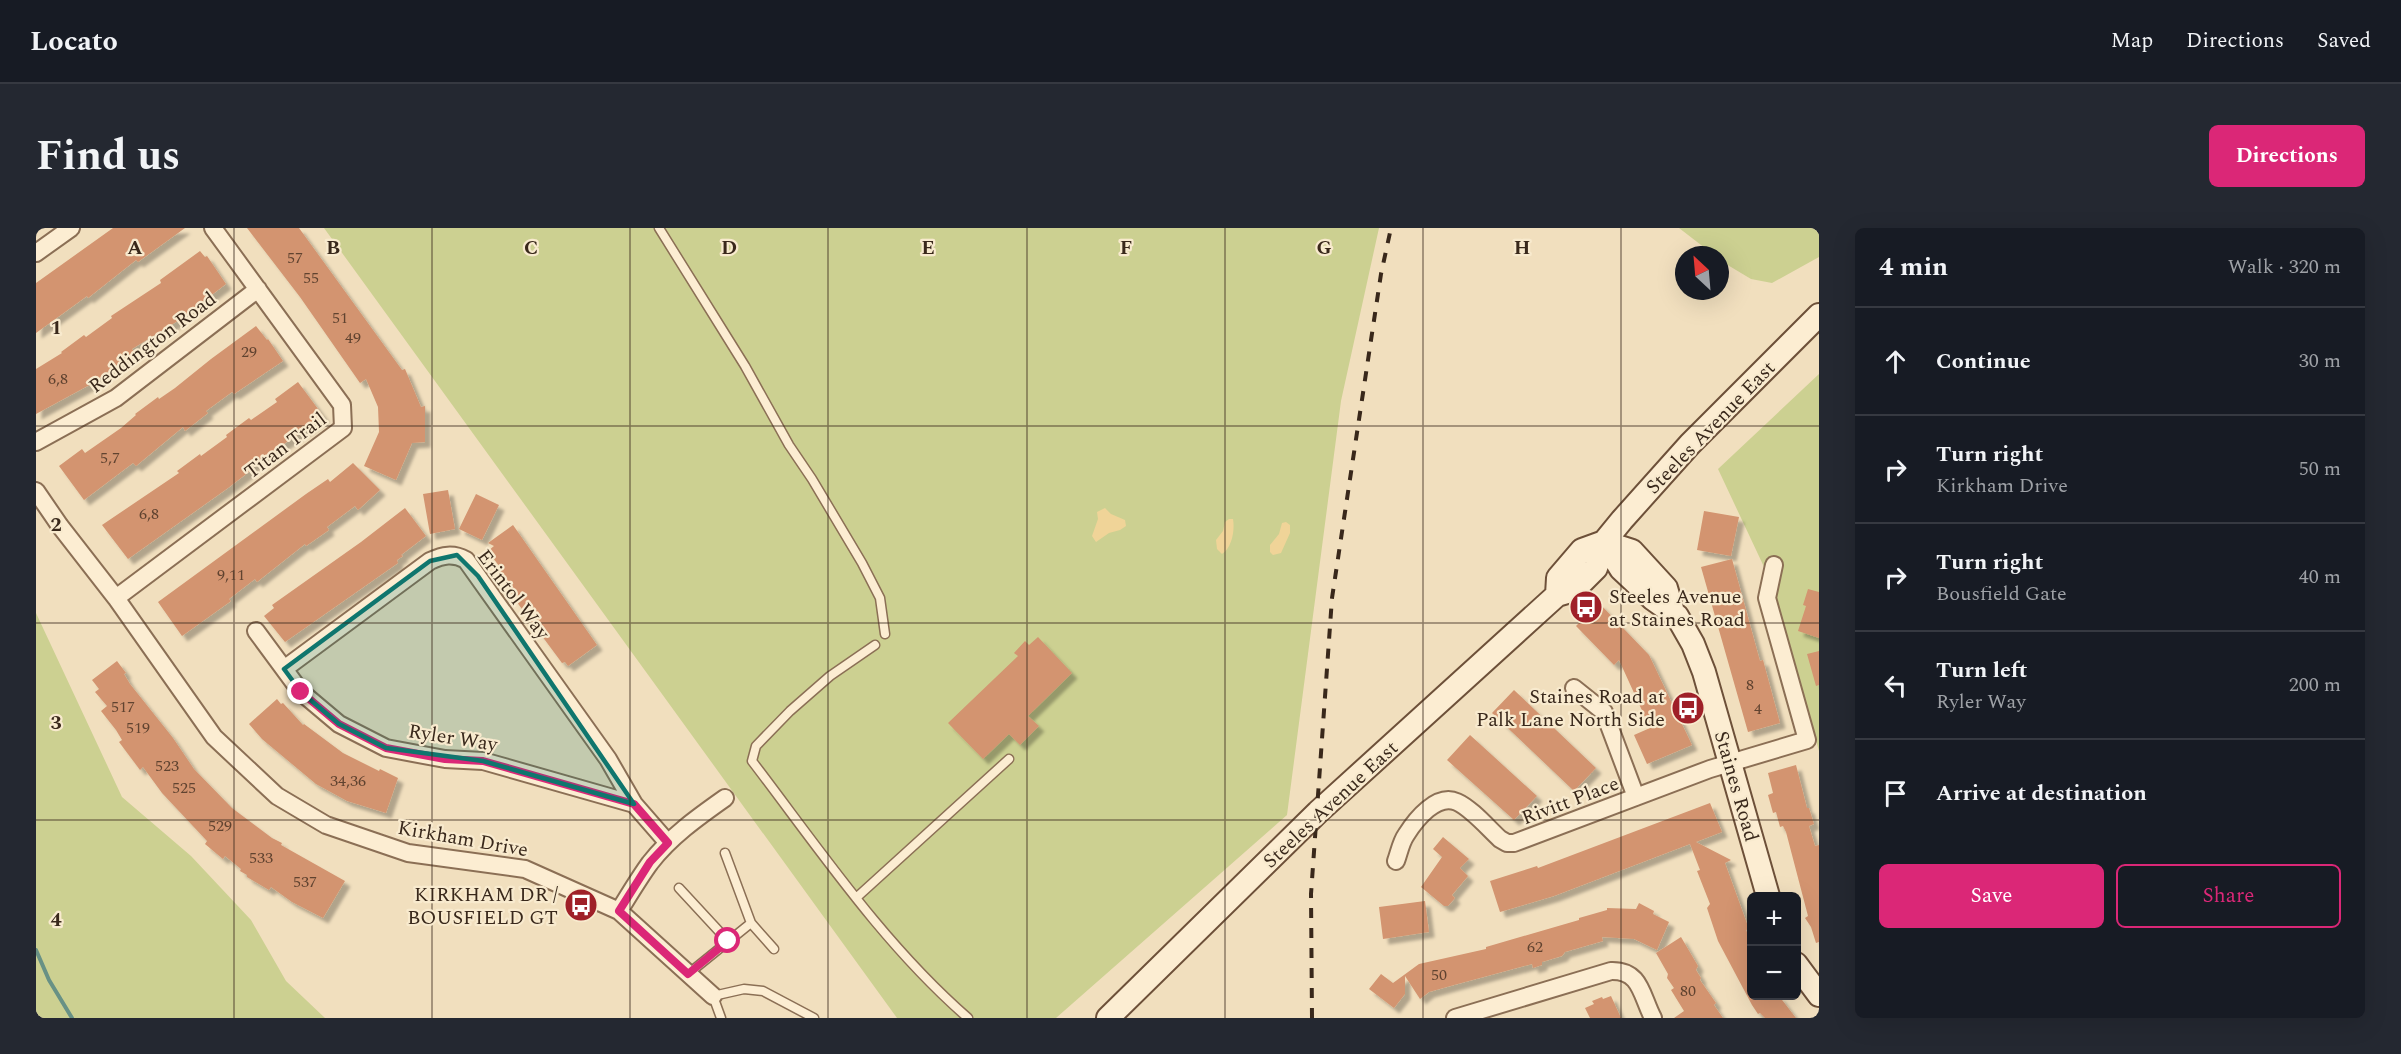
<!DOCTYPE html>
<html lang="en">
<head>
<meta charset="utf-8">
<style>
  :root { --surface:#171b24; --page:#242831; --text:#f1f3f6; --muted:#9ea1a6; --line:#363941; --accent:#db2777 }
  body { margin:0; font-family:Spectral,serif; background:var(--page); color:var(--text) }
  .controls { position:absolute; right:18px; bottom:18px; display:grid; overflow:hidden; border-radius:9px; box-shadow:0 6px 24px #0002 }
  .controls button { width:54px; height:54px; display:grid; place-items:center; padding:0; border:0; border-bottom:2px solid var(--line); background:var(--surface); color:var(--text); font:30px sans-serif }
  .compass { position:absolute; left:1639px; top:18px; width:54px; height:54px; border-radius:50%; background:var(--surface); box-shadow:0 6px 24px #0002; rotate:334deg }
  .stop { position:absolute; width:18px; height:18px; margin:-14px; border:4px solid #db2777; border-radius:50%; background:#fff }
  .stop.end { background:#db2777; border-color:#fff; box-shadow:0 2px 6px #0008 }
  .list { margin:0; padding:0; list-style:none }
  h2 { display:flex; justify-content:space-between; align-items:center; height:78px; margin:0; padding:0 24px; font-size:26px }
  h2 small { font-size:20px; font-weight:400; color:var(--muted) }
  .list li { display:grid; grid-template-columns:39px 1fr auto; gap:18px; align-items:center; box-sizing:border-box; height:108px; padding:0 24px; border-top:2px solid var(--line) }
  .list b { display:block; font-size:22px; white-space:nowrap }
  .list p { margin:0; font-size:20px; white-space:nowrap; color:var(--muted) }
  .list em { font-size:20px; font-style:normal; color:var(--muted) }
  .actions { display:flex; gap:12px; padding:18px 24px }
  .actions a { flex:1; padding:14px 0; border:2px solid var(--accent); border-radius:9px; text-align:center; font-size:21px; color:var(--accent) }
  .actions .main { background:var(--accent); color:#fff }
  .icon { flex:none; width:33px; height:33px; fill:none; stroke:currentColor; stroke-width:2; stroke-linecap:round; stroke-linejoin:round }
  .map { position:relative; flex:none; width:1783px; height:790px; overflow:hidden; border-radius:9px }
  header { display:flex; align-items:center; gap:36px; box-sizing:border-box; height:84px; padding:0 30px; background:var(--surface); border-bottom:2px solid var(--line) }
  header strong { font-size:28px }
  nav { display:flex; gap:33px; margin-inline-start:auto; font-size:21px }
  .intro { display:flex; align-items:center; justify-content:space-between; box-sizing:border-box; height:144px; padding:0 36px }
  h1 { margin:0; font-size:42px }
  .button { padding:15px 27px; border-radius:9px; background:var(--accent); color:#fff; font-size:21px; font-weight:700 }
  main { display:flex; gap:36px; padding:0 36px }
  aside { flex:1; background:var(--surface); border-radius:9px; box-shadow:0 6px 24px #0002 }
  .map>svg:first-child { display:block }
  .green { fill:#ccd091 }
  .sand { fill:#f0d498 }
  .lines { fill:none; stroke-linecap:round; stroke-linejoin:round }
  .stream { stroke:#689185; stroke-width:4 }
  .building { fill:#d39470; filter:url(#shadow) }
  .lane-casing { stroke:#8b6f55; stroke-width:11 }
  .street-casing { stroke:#8b6f55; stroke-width:20 }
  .secondary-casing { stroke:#6d5039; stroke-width:26 }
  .lane { stroke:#fcedd2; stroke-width:8 }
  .street { stroke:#fcedd2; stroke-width:16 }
  .secondary { stroke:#fcedd2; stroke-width:22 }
  .rail { stroke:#39281b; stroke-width:4; stroke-dasharray:10 10; stroke-linecap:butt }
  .route { stroke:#db2777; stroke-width:8 }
  .marked { fill:#0f766e; fill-opacity:0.2; stroke:#0f766e; stroke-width:4.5; stroke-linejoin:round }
  .grid { fill:none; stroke:#39281b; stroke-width:1.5; stroke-opacity:0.55 }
  .labels { text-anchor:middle; stroke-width:4.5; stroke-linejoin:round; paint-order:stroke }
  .number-label { font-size:16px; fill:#604330 }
  .street-label { font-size:20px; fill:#39281b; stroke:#f8eace }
  .poi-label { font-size:20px; fill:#39281b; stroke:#f8eace; text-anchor:end }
  .grid-label { font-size:20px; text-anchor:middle; font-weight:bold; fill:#39281b; stroke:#f8eace; stroke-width:4.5; stroke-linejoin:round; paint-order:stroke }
</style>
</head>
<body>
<header>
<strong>Locato</strong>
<nav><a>Map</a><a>Directions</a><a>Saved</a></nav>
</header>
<div class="intro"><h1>Find us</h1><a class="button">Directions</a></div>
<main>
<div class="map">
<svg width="1783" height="790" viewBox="0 0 1783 790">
  <defs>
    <filter id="shadow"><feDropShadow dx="5.5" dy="5.5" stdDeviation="1.5" flood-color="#0004"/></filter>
  </defs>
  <rect width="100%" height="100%" fill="#f1dfbe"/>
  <!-- green -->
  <path class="green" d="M288,0h1055l-38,173 -54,414 -231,203h-159z
    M1643,0h140v29l-47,26 -21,-4 -30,-18 -1,-6h-6z
    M1783,146v377l-46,-165 -55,-117z
    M0,385l86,184 69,59 60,64 35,61 39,37h-289z"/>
  <!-- sand -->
  <path class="sand" d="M1069,280l6,6 14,6 1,6 -6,4 -11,3 -13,9 -4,-6 6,-17 -1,-7z
    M1193,291h4c2,11 -1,29 -11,35l-5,-5 -1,-9 7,-9 2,-9z
    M1250,294l4,3v8l-9,20 -8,2 -3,-3v-7l9,-11 3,-11z"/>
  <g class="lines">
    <!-- stream -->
    <path class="stream" d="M0,722l13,30 23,38"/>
  </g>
  <!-- building -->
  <path class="building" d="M77,0h72l-47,34 -2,-2 -48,38 -1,-2 -51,37v-50z
    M211,0h52l103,142 3,-1 16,38 4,-1v36l-13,1 -16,37 -32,-14 15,-34 -1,-25 -12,-28 -6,4 -60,-86z
    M164,23l5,6 2,-1 19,28 -50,38 -44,27 2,3 -41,31 -57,31v-45l26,-16 -1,-1 23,-17 2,2 26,-19 -1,-2 50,-33 -1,-3z
    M220,98l11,14 1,-1 15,22 -49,33 -2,-2 -26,19 2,2 -23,18 -2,-4 -47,39 -3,-3 -49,37 -25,-34 23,-17 3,4 36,-25 15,-13 -1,-1 23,-17 1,2 16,-11 36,-29z
    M262,154l26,35 -67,45 -9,8 2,1 -22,17 -100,71 -26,-34 77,-52 -2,-2 23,-17 1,2 26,-19 -1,-2 23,-17 2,2 26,-18 -2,-3z
    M317,235l27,27 -22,20 -3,-4 -28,21 2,3 -23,16 -1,-2 -48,38 -2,-3 -26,20 2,2 -49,35 -24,-34 148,-108 22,-15 2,3z
    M412,262l7,39 -25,5 -7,-40z
    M440,266l23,11 -17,35 -23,-11z
    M369,280l21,28 -25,19 2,1 -6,4 1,3 -113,79 -21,-26 10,-8 -2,-3 89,-63z
    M1668,283l35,6 -8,39 -34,-6z
    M477,297l84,120 -29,21 -3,-4 -3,1 -43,-58 -17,-26 2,-1 -5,-6 3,-2 -14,-19 6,-5 -6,-3z
    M1696,331l28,102 3,-1 17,63 -32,9 -47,-165z
    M1772,361l11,3v46l-21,-7 8,-25 -3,-1z
    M1563,375l50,52 43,90 -45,19 -13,-29 16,-7 -31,-68 -5,5 -38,-39z
    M1002,409l34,36 -44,43 11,10 -19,19 -11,-11 -26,25 -35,-36 70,-67 -4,-3 11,-12 4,4z
    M1783,423v34l-3,1 -9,-32z
    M81,433l9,12 -2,1 6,10 43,54 21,31 38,39 40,30 10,5 -1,2 64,36 -22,37 -31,-16 -21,-15 -2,3 -22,-13v-2l-7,-4 1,-2 -16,-13 -2,3 -18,-15 2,-3 -45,-48 -19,-26 -3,3 -21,-28 3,-2 -6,-10 -15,-19 6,-5 -12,-14 4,-3 -7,-9z
    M1478,462l82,78 -22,23 -82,-78z
    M241,471l4,5 2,-1 20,22 1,-1 39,29 36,18 1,-2 18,9 -12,35 -39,-12 -31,-17 -54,-45 -13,-15z
    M1434,507l67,61 -23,24 -67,-60z
    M1760,537l11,43h2l5,16 -5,2 6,20 4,-1v97l-3,1 -5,-16 -6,-9 3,-2 -22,-84 -3,-6 -3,1 -4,-15 -3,1 -5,-18 5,-2 -5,-20z
    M1674,575l12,29 -26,10 35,18 -6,3 24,66 -3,1 6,13v53h27l17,22h-31l-5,-5 -2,1 -6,-9 -34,-64 -11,-33 3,-4 -13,-33 3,-1 -10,-26 -136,52 -54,16 -10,-31 47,-15 1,2z
    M1407,609l26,22 -9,9 8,8 -16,19 3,3 -7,8h-4l-23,-19 21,-30 -9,-8z
    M1389,673l4,31 -46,7 -4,-32z
    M1603,675l15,8 -1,3 16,8 -12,28 -23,-11 -32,-2 1,4 -38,11 -3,4 -20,6v3l-9,3 -1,-4 -78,21 -25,7 -9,7 -15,-23v18l-11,14 -25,-19 12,-15 12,9 26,-19 67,-15v-2l93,-27v-2l28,-8v-2l29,1z
    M1645,709l17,29 -2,4 5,8 -1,2 16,23 -2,2 9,13h-49l10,-7 -13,-21 3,-2 -7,-10 1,-4 -12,-21z
    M1575,768l10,22h-31l-5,-10 9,-4 -2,-3 10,-4 1,2z"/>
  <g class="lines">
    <!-- lane casing -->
    <g class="lane-casing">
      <path id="lane" d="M623,0l86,138 44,79 23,34 50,84 18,35 5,36
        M839,417l-45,31 -40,35 -34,35 -4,15c68,89 131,183 216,257
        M643,660l49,53
        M820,670l153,-139
        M715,695l23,26
        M652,746l63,-51 -26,-70
        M685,790l-8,-22 31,-7 19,2 51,27"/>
    </g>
    <!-- street casing -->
    <g class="street-casing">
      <path id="street" d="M0,25l35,-25
        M0,214l80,-44 142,-109
        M0,263l24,35 56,72 98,139 63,59 49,29 82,28 117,16 94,42 94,85
        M80,370l227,-170 -1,-23 -129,-177
        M220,403l45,61 38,32 47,24 59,11 38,2 151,43 34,39
        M248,441l146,-108c13,-6 23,-8 36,-1l142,199 26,45
        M1538,460l30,24 32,85
        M1360,633c3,-8 5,-19 10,-26 10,-16 31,-42 51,-33 14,6 32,27 43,37l7,4h7l196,-74 97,-29 -40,-142 7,-33
        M583,683c10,-16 20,-33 31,-48 20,-26 48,-46 75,-65
        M1419,790l156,-47c30,-1 30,24 42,47"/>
    </g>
    <!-- secondary casing -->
    <g class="secondary-casing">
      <path id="secondary" d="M1568,314l17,27 32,30 24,17 16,28 11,28 64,224
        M1568,314l28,9 34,37 7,24
        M1521,367l1,-17 24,-28 22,-8
        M1760,736l23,31
        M1072,790l210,-206 239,-217 17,-5 22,-22 8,-26 18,-22 68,-76 129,-129"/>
    </g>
    <!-- lane -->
    <use href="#lane" class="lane"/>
    <!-- street -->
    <use href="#street" class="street"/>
    <!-- secondary -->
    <use href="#secondary" class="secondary"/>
    <!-- rail -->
    <path class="rail" d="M1276,790l-1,-124 21,-296 49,-324 10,-46"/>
  </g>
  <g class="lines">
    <!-- route -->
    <path class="route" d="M265,464l38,32 47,24 59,11 38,2 151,43 34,39 -18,19 -31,49 69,63 40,-33"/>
  </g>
  <!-- marked area -->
  <path class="marked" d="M421,327l21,21 156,228 -151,-43 -97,-13 -47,-24 -38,-32 -17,-23 146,-108z"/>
  <!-- grid -->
  <path class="grid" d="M198,0v790M396,0v790M594,0v790M792,0v790M991,0v790M1189,0v790M1387,0v790M1585,0v790M0,198h1783M0,395h1783M0,592h1783"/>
  <!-- icons -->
  <defs>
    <g id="bus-disc" transform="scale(1.725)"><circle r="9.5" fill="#9f2028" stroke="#f8eace"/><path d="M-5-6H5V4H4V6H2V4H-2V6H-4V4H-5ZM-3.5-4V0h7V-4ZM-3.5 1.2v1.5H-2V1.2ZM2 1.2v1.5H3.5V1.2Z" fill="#fff"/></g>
  </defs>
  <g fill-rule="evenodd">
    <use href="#bus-disc" x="1550" y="379"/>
    <use href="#bus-disc" x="1652" y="480"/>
    <use href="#bus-disc" x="545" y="677"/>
  </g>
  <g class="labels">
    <!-- number labels -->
    <g class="number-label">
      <text x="259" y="35">57</text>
      <text x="275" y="55">55</text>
      <text x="304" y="95">51</text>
      <text x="317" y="115">49</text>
      <text x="213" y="129">29</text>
      <text x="22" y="156">6,8</text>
      <text x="74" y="235">5,7</text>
      <text x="113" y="291">6,8</text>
      <text x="195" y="352">9,11</text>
      <text x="1714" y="462">8</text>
      <text x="87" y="484">517</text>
      <text x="1722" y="486">4</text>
      <text x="102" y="505">519</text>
      <text x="131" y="543">523</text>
      <text x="312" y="558">34,36</text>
      <text x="148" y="565">525</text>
      <text x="184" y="603">529</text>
      <text x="225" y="635">533</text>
      <text x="269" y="659">537</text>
      <text x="1499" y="724">62</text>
      <text x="1403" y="752">50</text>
      <text x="1652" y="768">80</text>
    </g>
    <!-- street labels -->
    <g class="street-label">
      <text transform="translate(116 114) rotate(-37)" y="7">Reddington Road</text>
      <text transform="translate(1674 199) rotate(-46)" y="7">Steeles Avenue East</text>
      <text transform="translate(249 217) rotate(-37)" y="7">Titan Trail</text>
      <text transform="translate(478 366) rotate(53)" y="7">Erintol Way</text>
      <text transform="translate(417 509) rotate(9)" y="7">Ryler Way</text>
      <text transform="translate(1701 558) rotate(74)" y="7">Staines Road</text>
      <text transform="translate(1534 572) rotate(-21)" y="7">Rivitt Place</text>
      <text transform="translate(1294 576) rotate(-43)" y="7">Steeles Avenue East</text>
      <text transform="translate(427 610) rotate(10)" y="7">Kirkham Drive</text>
    </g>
    <!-- poi labels -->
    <g class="poi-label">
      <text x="1573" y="375" text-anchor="start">Steeles Avenue<tspan x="1573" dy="23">at Staines Road</tspan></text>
      <text x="1629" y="475">Staines Road at<tspan x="1629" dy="23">Palk Lane North Side</tspan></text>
      <text x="522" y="673">KIRKHAM DR /<tspan x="522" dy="23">BOUSFIELD GT</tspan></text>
    </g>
  </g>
  <g class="grid-label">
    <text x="99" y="26">A</text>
    <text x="297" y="26">B</text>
    <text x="495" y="26">C</text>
    <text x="693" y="26">D</text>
    <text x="892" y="26">E</text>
    <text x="1090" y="26">F</text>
    <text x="1288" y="26">G</text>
    <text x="1486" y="26">H</text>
    <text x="20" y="106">1</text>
    <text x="20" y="303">2</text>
    <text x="20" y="501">3</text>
    <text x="20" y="698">4</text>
  </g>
</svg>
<div class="controls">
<button>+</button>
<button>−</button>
</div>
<svg class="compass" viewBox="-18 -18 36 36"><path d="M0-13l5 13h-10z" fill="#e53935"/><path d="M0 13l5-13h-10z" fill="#9ea1a6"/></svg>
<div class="stop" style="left:692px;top:713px"></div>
<div class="stop end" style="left:265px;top:464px"></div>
</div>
<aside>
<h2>4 min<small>Walk · 320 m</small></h2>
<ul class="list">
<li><svg class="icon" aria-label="ahead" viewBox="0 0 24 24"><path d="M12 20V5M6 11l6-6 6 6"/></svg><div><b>Continue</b></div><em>30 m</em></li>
<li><svg class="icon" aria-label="right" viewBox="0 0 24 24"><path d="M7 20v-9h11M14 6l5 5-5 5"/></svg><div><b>Turn right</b><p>Kirkham Drive</p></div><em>50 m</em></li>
<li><svg class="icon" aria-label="right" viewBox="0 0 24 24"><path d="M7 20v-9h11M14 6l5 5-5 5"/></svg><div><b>Turn right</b><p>Bousfield Gate</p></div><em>40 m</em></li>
<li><svg class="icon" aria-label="left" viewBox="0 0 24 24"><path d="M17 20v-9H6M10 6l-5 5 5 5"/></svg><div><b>Turn left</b><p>Ryler Way</p></div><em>200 m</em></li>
<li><svg class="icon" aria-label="arrive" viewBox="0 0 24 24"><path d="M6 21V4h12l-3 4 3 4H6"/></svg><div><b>Arrive at destination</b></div></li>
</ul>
<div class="actions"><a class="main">Save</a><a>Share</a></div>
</aside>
</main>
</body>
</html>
